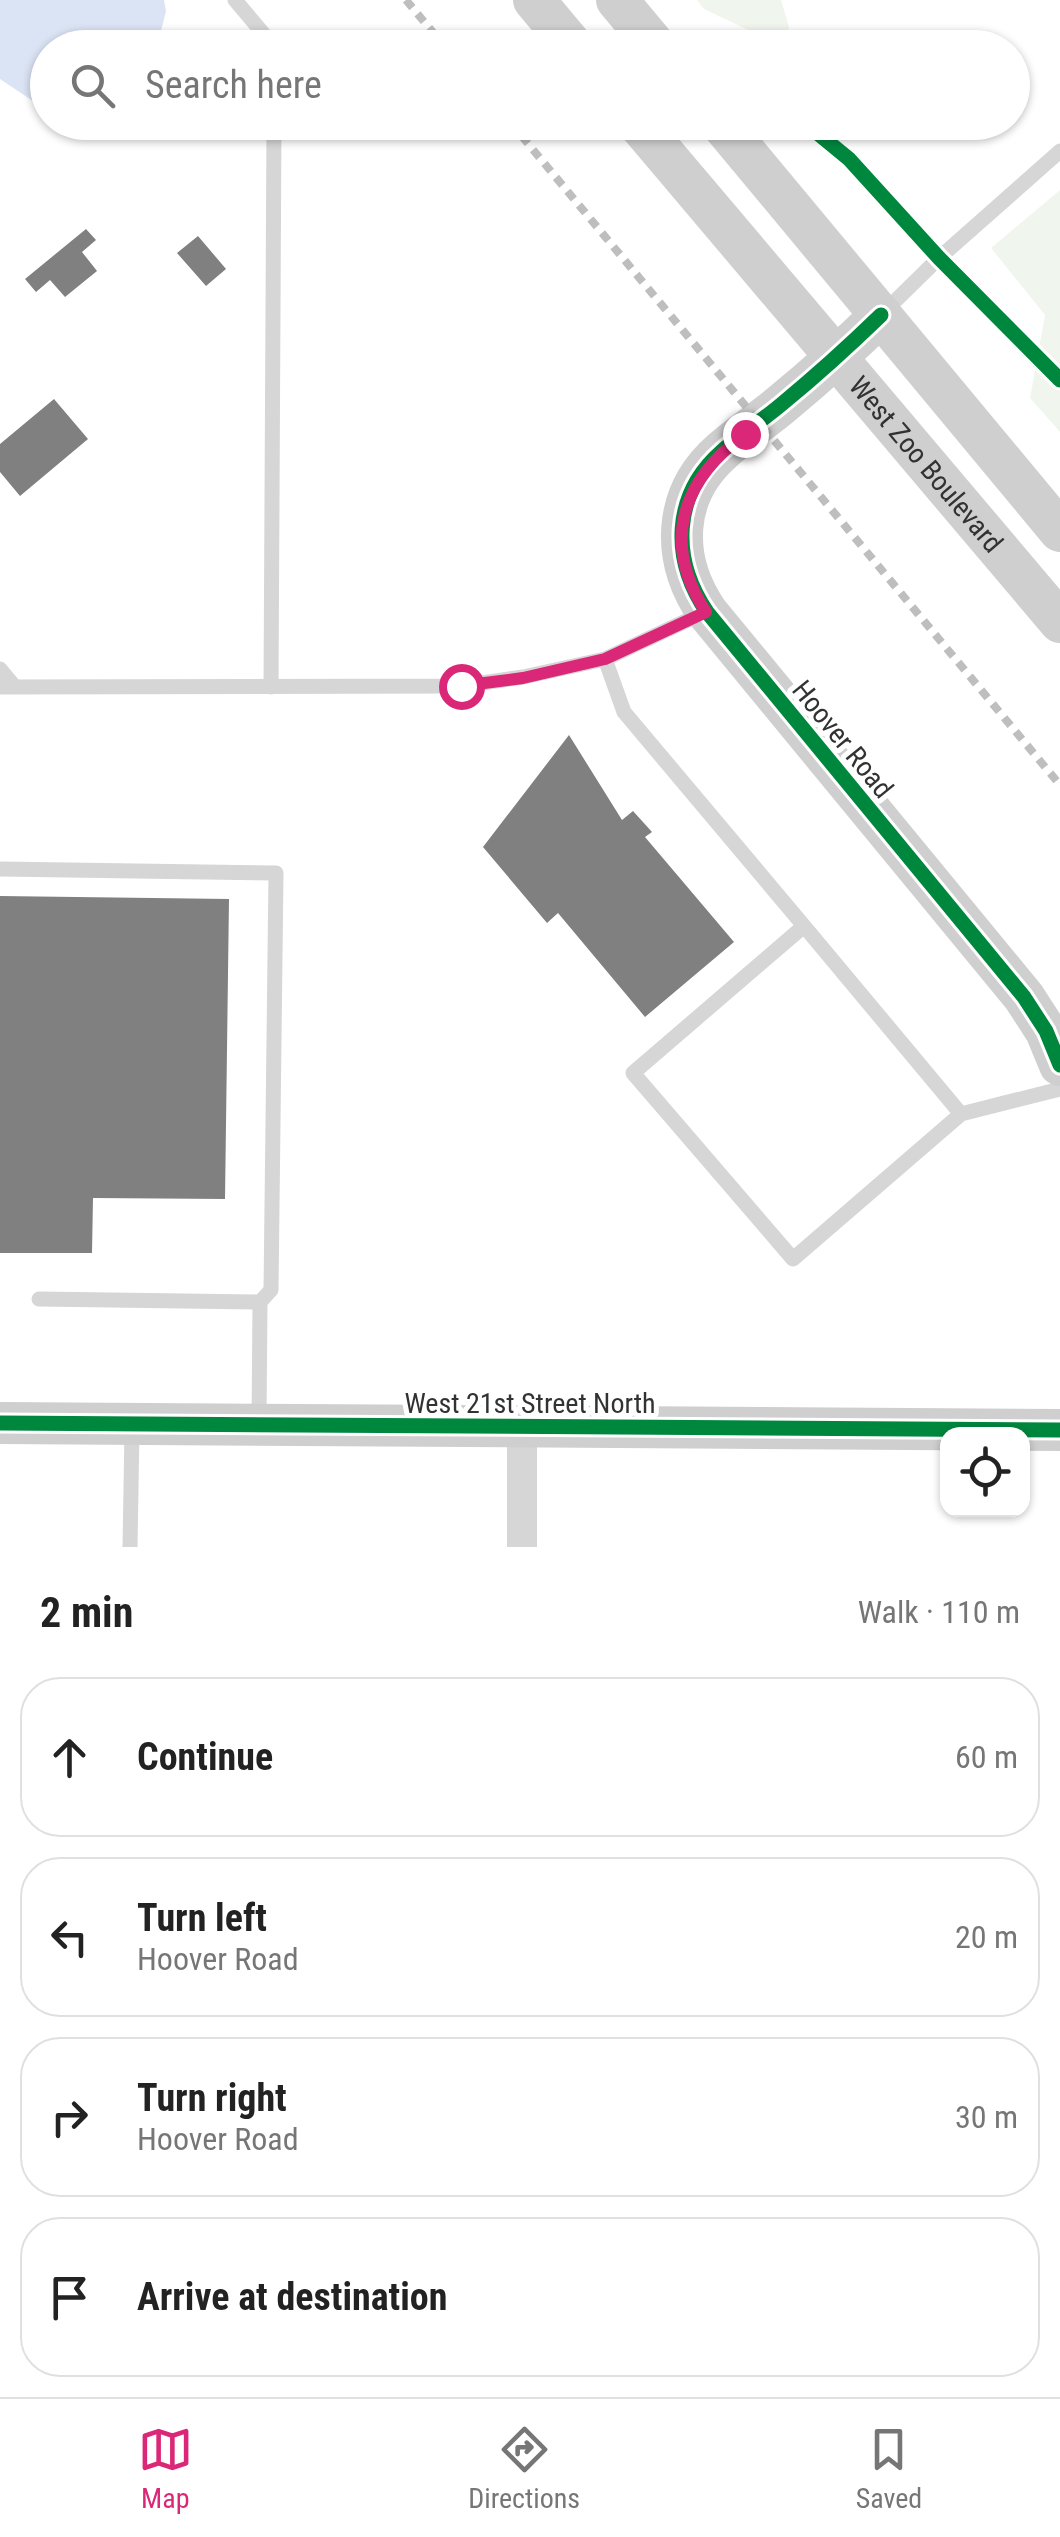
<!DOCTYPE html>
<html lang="en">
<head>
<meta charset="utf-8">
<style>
  :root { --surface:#fff; --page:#f6f6f6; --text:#222; --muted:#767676; --line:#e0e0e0; --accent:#db2777 }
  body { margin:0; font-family:"Roboto Condensed",sans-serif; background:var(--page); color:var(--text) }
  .controls { position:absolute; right:30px; bottom:30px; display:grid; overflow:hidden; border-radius:20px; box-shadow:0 2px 8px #0004 }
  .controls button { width:90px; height:90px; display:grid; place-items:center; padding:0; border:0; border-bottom:2px solid var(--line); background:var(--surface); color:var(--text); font:50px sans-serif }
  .stop { position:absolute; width:30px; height:30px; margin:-22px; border:8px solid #db2777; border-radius:50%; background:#fff }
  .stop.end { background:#db2777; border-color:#fff; box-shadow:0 2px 10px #0008 }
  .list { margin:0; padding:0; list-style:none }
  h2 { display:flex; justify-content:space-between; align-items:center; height:130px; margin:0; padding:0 40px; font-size:42px }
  h2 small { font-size:32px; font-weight:400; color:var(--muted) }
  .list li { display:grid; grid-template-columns:65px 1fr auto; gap:30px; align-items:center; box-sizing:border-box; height:160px; margin:0 20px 20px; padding:0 20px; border:2px solid var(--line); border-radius:40px }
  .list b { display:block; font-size:38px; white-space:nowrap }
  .list p { margin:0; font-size:32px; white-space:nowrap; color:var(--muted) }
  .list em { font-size:32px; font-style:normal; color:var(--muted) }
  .icon { flex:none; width:55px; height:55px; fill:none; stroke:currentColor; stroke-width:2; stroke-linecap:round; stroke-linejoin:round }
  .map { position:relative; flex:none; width:1060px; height:1547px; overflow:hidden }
  .search { position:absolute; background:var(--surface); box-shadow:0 2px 8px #0004; left:30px; right:30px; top:30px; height:110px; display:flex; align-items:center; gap:25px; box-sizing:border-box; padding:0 35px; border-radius:55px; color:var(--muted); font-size:38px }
  .sheet { height:850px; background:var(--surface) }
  nav { display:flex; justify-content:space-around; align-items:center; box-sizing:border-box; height:140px; border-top:2px solid var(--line); background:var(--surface); font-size:28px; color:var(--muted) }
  nav a { display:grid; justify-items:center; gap:5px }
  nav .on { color:var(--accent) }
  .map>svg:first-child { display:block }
  .green { fill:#f0f6ee }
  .water { fill:#dbe4f4 }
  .building { fill:#808080 }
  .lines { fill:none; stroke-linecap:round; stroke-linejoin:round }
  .lane { stroke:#d6d6d6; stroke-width:15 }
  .street { stroke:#d6d6d6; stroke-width:30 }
  .secondary { stroke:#cfcfcf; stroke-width:42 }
  .rail { stroke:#bebebe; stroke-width:8; stroke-dasharray:10 8; stroke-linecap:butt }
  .cycleway-casing { stroke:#fff; stroke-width:21 }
  .cycleway { stroke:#00873e; stroke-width:15 }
  .route { stroke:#db2777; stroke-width:12 }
  .labels { text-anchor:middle; stroke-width:10; stroke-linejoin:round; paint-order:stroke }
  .street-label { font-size:28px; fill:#323232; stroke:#fff }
</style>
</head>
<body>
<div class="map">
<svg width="1060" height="1547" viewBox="0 0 1060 1547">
  <rect width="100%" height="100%" fill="#fff"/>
  <!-- green -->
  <path class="green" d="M697,0h84l8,27 -7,19 -78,-37z
    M1060,190v242l-30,-34 15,-83 -54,-67z"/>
  <!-- water -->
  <path class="water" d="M0,0h164l2,11 -9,36 -109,1 -1,56 -14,-3 -33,-22z"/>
  <!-- building -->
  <path class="building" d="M86,229l10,11 -14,12 15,19 -32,26 -15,-17 -14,12 -11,-13z
    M198,236l28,33 -20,17 -29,-33z
    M54,399l34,40 -68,57 -20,-24v-28z
    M569,735l53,85 11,-9 19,21 -7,5 89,105 -89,75 -87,-104 -11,10 -64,-76z
    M0,896l229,3 -4,300 -132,-1 -1,55h-92z"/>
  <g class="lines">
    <!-- lane -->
    <path class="lane" d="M235,0l32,38 2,10
      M884,312l55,-54 121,-107
      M705,612l-100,47 19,53 180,214
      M0,669l15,18
      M0,687l461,-1 62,-9 82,-18
      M271,687l3,-565
      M0,869l276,4 -5,417 -11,12 -1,120
      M961,1114l-157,-188 -171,147 160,186 168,-145 99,-25
      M39,1299l221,3
      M130,1547l2,-118"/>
    <!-- street -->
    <path class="street" d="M522,1428v119"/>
    <!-- secondary -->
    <g class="secondary">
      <path d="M534,0l40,48"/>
      <path d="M617,0l40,48"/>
      <path id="s1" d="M637,122l423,500"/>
      <path d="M720,122l340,409"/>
      <path d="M881,315c-32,31 -64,60 -98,88 -20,17 -42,31 -61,48 -50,44 -51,108 -15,161l317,385 22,34 14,34"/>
      <path d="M0,1423l1060,7"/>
    </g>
    <!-- rail -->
    <path class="rail" d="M406,0l40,48
      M510,122l550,663"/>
    <!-- cycleway casing -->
    <g class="cycleway-casing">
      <path id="cycleway" d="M804,122l45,37 90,99 121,122
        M881,315c-32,31 -64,60 -98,88 -20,17 -42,31 -61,48 -50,44 -51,108 -15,161l317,385 22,34 14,34
        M0,1423l1060,7"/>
    </g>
    <!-- cycleway -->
    <use href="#cycleway" class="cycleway"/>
  </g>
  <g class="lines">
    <!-- route -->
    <path class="route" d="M461,686l62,-8 82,-19 101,-47c-45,-69 -25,-131 39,-178"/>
  </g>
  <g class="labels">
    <!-- street labels -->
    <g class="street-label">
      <text dy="10" stroke="none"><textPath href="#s1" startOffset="448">West Zoo Boulevard</textPath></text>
      <text transform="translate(843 739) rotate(51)" y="10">Hoover Road</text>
      <text x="530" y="1413">West 21st Street North</text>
    </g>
  </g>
</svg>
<div class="controls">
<button><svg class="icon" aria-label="locate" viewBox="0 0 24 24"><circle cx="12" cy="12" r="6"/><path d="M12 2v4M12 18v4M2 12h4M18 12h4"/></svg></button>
</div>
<div class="stop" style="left:461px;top:686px"></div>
<div class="stop end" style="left:745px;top:434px"></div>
<div class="search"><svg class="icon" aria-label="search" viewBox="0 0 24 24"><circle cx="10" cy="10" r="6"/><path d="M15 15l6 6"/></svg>Search here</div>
</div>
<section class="sheet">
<h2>2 min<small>Walk · 110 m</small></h2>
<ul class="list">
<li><svg class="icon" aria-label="ahead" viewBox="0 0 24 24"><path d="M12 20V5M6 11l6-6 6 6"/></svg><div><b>Continue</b></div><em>60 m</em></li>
<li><svg class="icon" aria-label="left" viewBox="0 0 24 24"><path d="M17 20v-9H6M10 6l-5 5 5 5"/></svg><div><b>Turn left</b><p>Hoover Road</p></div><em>20 m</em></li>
<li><svg class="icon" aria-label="right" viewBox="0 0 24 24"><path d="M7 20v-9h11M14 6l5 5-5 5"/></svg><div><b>Turn right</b><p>Hoover Road</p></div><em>30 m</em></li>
<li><svg class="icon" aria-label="arrive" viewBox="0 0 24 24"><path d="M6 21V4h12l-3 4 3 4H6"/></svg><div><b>Arrive at destination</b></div></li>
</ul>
</section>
<nav>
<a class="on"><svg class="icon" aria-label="map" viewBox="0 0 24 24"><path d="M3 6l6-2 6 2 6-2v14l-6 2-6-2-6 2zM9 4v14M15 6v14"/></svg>Map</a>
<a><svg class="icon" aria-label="directions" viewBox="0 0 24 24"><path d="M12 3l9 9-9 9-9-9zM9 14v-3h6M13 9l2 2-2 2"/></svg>Directions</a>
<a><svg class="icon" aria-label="saved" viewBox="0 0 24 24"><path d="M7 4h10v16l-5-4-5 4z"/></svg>Saved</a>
</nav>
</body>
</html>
